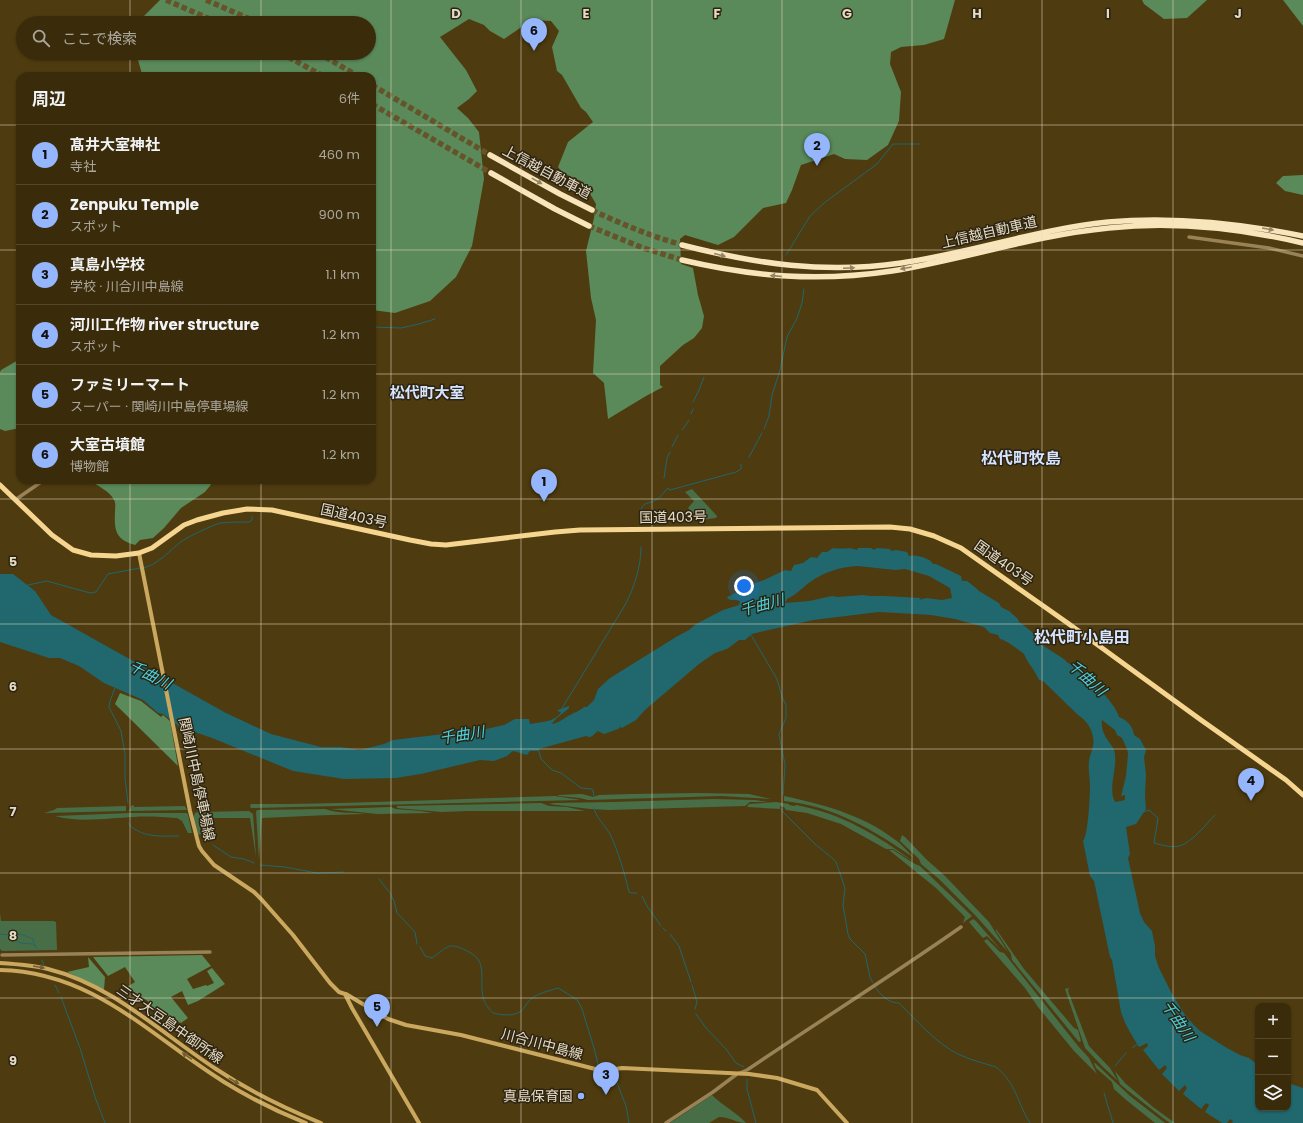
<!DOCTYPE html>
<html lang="ja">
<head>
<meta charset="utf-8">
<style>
  :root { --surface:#3a2c0b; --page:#413414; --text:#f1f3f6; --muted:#aba79d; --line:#54482c; --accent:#95b6fd }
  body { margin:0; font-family:Poppins,"Noto Sans JP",sans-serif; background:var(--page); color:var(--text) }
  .controls { position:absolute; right:12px; bottom:12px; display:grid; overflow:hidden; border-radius:8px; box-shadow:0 1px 3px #0004 }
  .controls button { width:36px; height:36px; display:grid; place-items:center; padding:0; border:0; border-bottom:1px solid var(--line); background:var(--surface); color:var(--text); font:20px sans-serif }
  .you { position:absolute; left:744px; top:586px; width:14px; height:14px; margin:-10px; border:3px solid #fff; border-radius:50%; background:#1a73e8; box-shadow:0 0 0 6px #1a73e833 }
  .badge { display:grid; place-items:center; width:26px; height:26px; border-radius:50%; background:var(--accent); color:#111; font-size:13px; font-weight:700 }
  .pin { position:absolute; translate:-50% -33px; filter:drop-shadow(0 1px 2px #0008) }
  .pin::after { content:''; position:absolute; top:21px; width:14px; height:12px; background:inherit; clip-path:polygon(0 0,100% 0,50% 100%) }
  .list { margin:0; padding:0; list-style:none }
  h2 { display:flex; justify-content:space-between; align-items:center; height:52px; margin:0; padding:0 16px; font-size:17px }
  h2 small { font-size:13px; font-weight:400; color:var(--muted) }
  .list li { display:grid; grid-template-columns:26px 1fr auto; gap:12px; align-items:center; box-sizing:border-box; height:60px; padding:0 16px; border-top:1px solid var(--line) }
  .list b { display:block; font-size:15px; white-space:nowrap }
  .list p { margin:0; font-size:13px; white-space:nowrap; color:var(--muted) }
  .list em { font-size:13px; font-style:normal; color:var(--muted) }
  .icon { flex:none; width:22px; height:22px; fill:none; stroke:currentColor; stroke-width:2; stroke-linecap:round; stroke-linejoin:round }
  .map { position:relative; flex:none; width:1303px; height:1123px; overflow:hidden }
  .search { position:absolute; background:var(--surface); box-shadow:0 1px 3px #0004; left:16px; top:16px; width:360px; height:44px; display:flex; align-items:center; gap:10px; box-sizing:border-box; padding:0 14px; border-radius:22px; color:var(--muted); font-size:15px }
  .panel { position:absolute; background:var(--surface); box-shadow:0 1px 3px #0004; left:16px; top:72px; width:360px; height:412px; border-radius:12px }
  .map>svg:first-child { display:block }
  .green { fill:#486e48 }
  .forest { fill:#5a895a }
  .water { fill:#20676e; fill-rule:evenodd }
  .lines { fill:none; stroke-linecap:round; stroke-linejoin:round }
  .stream { stroke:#20676e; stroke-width:1 }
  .motorway-tunnel { stroke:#65532a; stroke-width:5.5; stroke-dasharray:5.5 3; stroke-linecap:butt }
  .tertiary { stroke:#988256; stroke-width:3.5 }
  .secondary { stroke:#cba85f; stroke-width:4 }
  .trunk { stroke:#f5d590; stroke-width:5 }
  .motorway { stroke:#f9e5bb; stroke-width:5.5 }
  .oneway { fill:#928466 }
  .oneway2 { fill:#745f35 }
  .grid { fill:none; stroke:#e5dac3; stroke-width:1; stroke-opacity:0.55 }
  .poi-dot { fill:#95b6fd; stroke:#2c2412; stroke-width:1.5 }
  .labels { text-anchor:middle; stroke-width:3; stroke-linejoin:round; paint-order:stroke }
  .street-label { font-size:14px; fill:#e5dac3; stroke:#2c2412 }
  .poi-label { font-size:14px; fill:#e5dac3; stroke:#2c2412; text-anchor:end }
  .neighbourhood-label { font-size:15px; font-weight:bold; fill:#d6e4ff; stroke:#2c2412 }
  .water-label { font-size:15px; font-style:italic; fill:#4ad3e1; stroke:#2c2412 }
  .quarter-label { font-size:16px; font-weight:bold; fill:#d6e4ff; stroke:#2c2412 }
  .grid-label { font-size:13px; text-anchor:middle; font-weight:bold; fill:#e5dac3; stroke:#2c2412; stroke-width:3; stroke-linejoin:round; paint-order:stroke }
</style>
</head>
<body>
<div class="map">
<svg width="1303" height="1123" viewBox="0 0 1303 1123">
  <rect width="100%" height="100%" fill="#4e3b0f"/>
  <!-- green -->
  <path class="green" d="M692,489l25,27 -1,2 -16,2 -12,-12 6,-7 -9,-9z
    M698,793l51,1 22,5 -50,-3 -133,4 -8,-2 -21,-2 -1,-1 24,-1 11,3 6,-2 33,-1z
    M555,796l26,4 -330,8 -1,-2 1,-2c101,0 202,-5 304,-8z
    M784,796c38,8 79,19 110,43 8,5 14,13 20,19 -40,-28 -80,-52 -130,-57z
    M714,799l41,1 13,2h-18l-5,4 -136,4 -19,-1 -41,-5 5,-1 58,-1z
    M776,802l13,2v1l5,1 2,-1c45,8 81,30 118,57l-21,-13h-7l-45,-25 -34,-11 -21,-3 -2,-3 -4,-1v3l-33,-2 2,-3z
    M541,803l8,3 18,1 18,4h-117l-27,1 -44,-4v-2z
    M134,805v2l51,-1 2,4 -58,1 2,-5z
    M126,806v5l-82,2 10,-3 3,-2z
    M391,807l5,2 25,2 12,2 -56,1 -47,-5z
    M325,809c13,5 27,3 41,5l-37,1 -67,3 -3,42 -3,-48 1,-2z
    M249,811l4,3 3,43 -6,-39h-49l-2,2 2,14 -4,1 -4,-17 2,-5 3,-1z
    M130,813h56l2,1 4,19h-4l-6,-12 -5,-3c-15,-1 -29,-2 -43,-1 -24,1 -56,6 -79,-1z
    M902,835l3,2 21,22 19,17 44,46 19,30 -33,-37 -36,-36 -18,-15 -2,-5 -19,-18z
    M889,850h4l22,14 5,2 52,50 -9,7 2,-6 -29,-29z
    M0,913l1,8h52l3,1 1,28 -55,1 -2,-2z
    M973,919l3,2 25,29 -14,-14 -4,2 -2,-2 -12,-14z
    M996,929l28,40 50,59 4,2 3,11 -2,1 -67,-82 -1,-6 -15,-23z
    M987,939l13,13 4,1 74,93 11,12 8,16 -23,-23 -36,-44 -13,-19 -41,-47z
    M1069,988l-1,3 21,55 21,22 8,13 -16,-15 -17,-18 -20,-59z
    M1094,1063h1l35,33 35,27h-10l-30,-24 -11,-10 -2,-7 -16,-14z
    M1115,1071l10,12 28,24 22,16h-5l-7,-5 -36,-28 -7,-6z
    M712,1095c11,11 24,17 34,28 -11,0 -15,-6 -27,-6l-10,6h-39z"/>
  <!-- forest -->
  <path class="forest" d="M160,0h795l-11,39 -20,6 -23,2 -10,5 -1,12 11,28 -2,29 -11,24 -21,15 -22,-1 -11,-5 -33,11 -9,25 -6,13 -23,5 -29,29 -16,8 -33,-10 -5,4 1,25 12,4 5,27 6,21 -2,12 -8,10 -11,7 -23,21v19l3,2 -17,9 -38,23 -4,-36 -11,-10 3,-53 -5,-22 -5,-47 8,-33 2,-14 -13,-22 -20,-9 -5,-6 10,-25 25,-20 -7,-10 -5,-4 -19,-33 -5,-4 -5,-24 7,-16 -8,-10 -19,-1 -28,19 -14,-8 -6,-6 -15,-6 -29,18 26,33 11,21 -8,8 -12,9 11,10 11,14 5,47 -12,67 -16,31 -26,24 -35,12 -23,-3v-234h-231l1,-2 -6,-21h233v-30h-229l1,-4z
    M1142,0h65l-20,18 -23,1 -20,-15z
    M1283,0h20v26z
    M1303,175v20l-18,-4 -9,-8 7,-7z
    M20,359v69l-15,3 -5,-2v-57l1,-2z
    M90,480h122l1,2 -8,10 -24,16 -17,20 -11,10 -13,2 -5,5c-19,-5 -21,-14 -20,-33 0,-4 1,-9 -1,-12 -4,-9 -17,-14 -24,-20z
    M120,693l21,8 20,16 2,-2 7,6 8,45 -63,-62z
    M202,955l9,11 -24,13 6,10 13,-4 1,1 7,-3 -7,-12 5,-3 13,16 -27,17 -10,4 -6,-14 -11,6 17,21 -7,5 -34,-15 2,-6 -22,-15 8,-5 -10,-15 -17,9 -15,-19z
    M88,957l17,20 -1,13 -37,-18 22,-5z"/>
  <!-- water -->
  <path class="water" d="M833,548c8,2 16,-2 24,2l1,-2h13l3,2 3,-2 13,1 1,2 5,-1 11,2 2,4c7,-2 21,2 24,8h3l25,12 1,5h5l9,7 3,3 20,12 2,4 8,4 9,8 1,3 3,2 10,8 10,13 22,14c3,4 6,5 10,7 12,9 42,37 45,51 8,3 14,9 15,18l6,4 6,11 -2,7 2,18 -1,21 1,13 -10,15 -10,3 4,27 -2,4 12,55 4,9 8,9 3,15v10l4,12 12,24 14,23 8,9 7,7 27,17 13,7 9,3 9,7v43h30v-25l15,5v35h-71l1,-2 -3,-2 -3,4h-5l-17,-11 4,-7 -3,-2 -5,6 -18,-15 4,-6 -2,-3 -6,6 -17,-17 5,-6 -2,-3 -6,5 -16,-20 5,-4 -1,-3 -8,4c-7,-11 -14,-22 -18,-35l-9,-52 -2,-3 -16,-76 -4,-5 -7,-35c5,-5 7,-45 7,-55 0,-8 -2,-16 -1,-25 1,-8 6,-15 4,-24 -2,-10 -7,-17 -15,-22l-35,-34 -4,-1c-4,-10 -11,-16 -15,-26 -5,-4 -18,-14 -24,-15l-2,-4 -8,-2 -6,-6 -29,-8 -24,-4 -52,-3 -66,8 -53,12 -8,2 -7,6h-6l-12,9 -12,4 -16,11 -54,46 -9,10 -14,8 -2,-1 -2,2 -14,5 -6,-3c-5,3 -5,8 -12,5l-47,13v2h-9l-3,4 -14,-4 -6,5 -13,5 -14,-1 -59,14 -25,4 -52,1 -51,-8 -81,-33 -32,-11 -17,-13 -5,-1 -15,-13 -39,-17 -25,-17 -19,-8h-11l-49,-16v-68h13l22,17 16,24 175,98 45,21 50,13h20l19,3 24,-6 9,-4 93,-11 18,-4 11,-6h14l1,5c10,-2 26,-2 31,-12l-4,-1 1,-1 11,-4v2c-5,5 -14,10 -17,16 7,-1 12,-6 18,-9 5,-3 10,-4 14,-8h3l7,-7 4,-11 12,-11 66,-41 13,-7 7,-6 27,-14 16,-5 1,-4c-4,-2 -8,0 -12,-2l-1,-2 13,-6 4,-4 20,-7 21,-10 6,1 3,-6 9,-2 8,-6 6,1 5,-6h5zM858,566l37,4 10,-1 24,7 21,12 2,10 -10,2 -16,-2 -7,2 2,-2 -36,-2h-15l-7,-1 -25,2 -6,-1 -23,5 -24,2 2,-4c9,-4 15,-11 23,-17 14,-10 30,-15 48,-16zM1102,720l13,10 2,5 5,3 5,11 1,5 -2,22 -5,20 4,-1v5l-10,2c-8,-16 4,-35 -1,-52 -1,-3 -3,-5 -5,-8 -5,-7 -8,-13 -7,-22z"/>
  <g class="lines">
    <!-- stream -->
    <path class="stream" d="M786,255l24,-39 14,-13 53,-39 16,-20h27
      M372,327l29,1 18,-4 16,-5
      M693,402l6,-12 5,-13
      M691,414l2,-5
      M764,429l5,-13 3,-21 8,-25 7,-33 10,-19 5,-15 2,-14
      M682,430l7,-10
      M672,447l6,-12
      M749,457l13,-24
      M664,478l3,-20 3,-6
      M263,484l2,-4
      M641,510c2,-9 9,-6 15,-10 5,-3 8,-8 12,-12l2,2 66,-18 5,-3v-5
      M143,568c15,-3 27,-18 39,-27 6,-4 32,-17 39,-18 9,-1 19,-1 28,-1l3,-2v-4
      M28,585l19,-4 43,12 6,-1 12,-18 32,-6
      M751,635l26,44 5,18 4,8v13l-7,16 6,31 -2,30
      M115,688l-5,13 -1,6 12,24 4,23v24l3,25
      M561,710l64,-105c9,-17 16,-38 16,-58
      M539,751l2,8 11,11 9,3 20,15 11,1 1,2 1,5
      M594,807c0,8 12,20 16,27 9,19 14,38 19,58l2,1h6
      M782,809v2l33,33 17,14 4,4 8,23 1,4 -2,16 5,29 2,5 15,15 5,23 3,6
      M1143,812l6,-2 9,8 -4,25c8,2 17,5 25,3 13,-3 27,-22 36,-31
      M129,823l1,3c16,12 29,10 49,10
      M213,845l18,12 13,2 10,4
      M260,865l25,2 32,6 27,-1
      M379,879l11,14 4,8 3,12 18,19 2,12
      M642,896l5,10 14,20
      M663,928l3,3
      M0,934l12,1c5,10 12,8 22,9l3,5
      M12,934c11,0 11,1 21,5l1,4
      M670,934l9,12 12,36
      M420,947l5,9 7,2c16,-11 16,-17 35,-7 22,10 12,28 16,46 1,6 6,12 10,16 9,2 20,4 28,-2 4,-3 6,-9 10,-12 7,-6 18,-8 27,-11l15,9 5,4 4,8 12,39 5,20
      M42,960l2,5
      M55,985l4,8
      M692,985l5,17 -2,7
      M875,987c6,8 13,16 24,16 16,16 38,41 59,51 12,6 25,9 38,13 21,17 21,36 34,56
      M61,997l19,51 15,49 10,26
      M696,1014l10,14 20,21 10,14 8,4
      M1132,1048l6,-4
      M1115,1066l11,-13
      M602,1073l11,-1 13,34 3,17
      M747,1079v10l9,34
      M1104,1093l9,30"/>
    <!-- motorway-tunnel -->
    <path class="motorway-tunnel" d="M166,0l53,23
      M206,0l53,23
      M281,53l42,23
      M318,53l40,23
      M372,85l118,70
      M372,104l119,69
      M592,210c29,14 59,26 90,35
      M589,226l54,22 39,12"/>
    <!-- tertiary -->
    <path class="tertiary" d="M1189,237l80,11 34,8
      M15,500l29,-20
      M2,955l208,-3
      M666,1123l47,-31 24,-18 10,-4c71,-48 144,-94 214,-143"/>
    <!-- secondary -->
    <path class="secondary" d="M139,553l51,258 9,35 3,5 12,14 40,27 8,8 31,35 37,48 9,9 6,2 7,14 67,115
      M0,963c16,1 32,2 48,6 65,16 114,65 168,100 33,22 68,39 105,54
      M0,970c94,2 150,66 224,112 26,16 54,30 82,41
      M346,994l42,25 18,6 55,10 142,36 19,-3 127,6 28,4 40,12 30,33"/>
    <!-- trunk -->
    <path class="trunk" d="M0,485l52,50 21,15 18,5 25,1 23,-3 13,-5 32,-23 13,-5 26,-7 24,-4 25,1 138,30 21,4 15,1 109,-13 25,-2 310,-3 20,2 24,7 27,12 108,76 132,96 85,60 17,15"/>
    <!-- motorway -->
    <path class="motorway" d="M490,155l70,39 32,16
      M491,173l64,36 34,17
      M682,245c74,19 143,29 219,18 70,-10 137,-34 207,-41 66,-6 130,1 195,14
      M682,260c72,17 137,22 210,11 73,-12 143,-36 217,-43 65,-7 130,0 194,15"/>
  </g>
  <!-- one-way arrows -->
  <defs><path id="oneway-solid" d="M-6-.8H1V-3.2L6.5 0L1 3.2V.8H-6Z"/></defs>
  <g class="oneway">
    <use href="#oneway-solid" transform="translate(537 181) rotate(29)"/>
    <use href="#oneway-solid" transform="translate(1268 229) rotate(10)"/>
    <use href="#oneway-solid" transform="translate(720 255) rotate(14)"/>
    <use href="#oneway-solid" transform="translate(849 268) rotate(-3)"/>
    <use href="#oneway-solid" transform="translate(906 268) rotate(170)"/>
    <use href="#oneway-solid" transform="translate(776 276) rotate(-175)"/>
  </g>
  <g class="oneway2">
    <use href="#oneway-solid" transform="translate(39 967) rotate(10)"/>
    <use href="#oneway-solid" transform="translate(187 1056) rotate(-145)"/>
    <use href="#oneway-solid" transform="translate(234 1081) rotate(30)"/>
  </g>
  <!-- grid -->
  <path class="grid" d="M130,0v23M261,0v23M391,0v1123M521,0v1123M652,0v1123M782,0v1123M912,0v1123M1042,0v1123M1173,0v1123M130,53v23M261,53v23M0,125h20M372,125h931M0,250h20M372,250h931M0,374h20M372,374h931M130,480v643M261,480v643M0,499h1303M0,624h1303M0,749h1303M0,873h1303M0,998h1303"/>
  <!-- markers -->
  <circle class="poi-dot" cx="581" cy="1096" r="4"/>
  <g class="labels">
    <!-- street labels -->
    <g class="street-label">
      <text transform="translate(547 172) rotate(28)" y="5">上信越自動車道</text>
      <text transform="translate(989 232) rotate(-13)" y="5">上信越自動車道</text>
      <text transform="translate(354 516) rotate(12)" y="5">国道403号</text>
      <text transform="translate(673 517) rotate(-1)" y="5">国道403号</text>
      <text transform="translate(1004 563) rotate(35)" y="5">国道403号</text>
      <text transform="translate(197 779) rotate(78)" y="5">関崎川中島停車場線</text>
      <text transform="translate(170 1024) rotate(35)" y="5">三才大豆島中御所線</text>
      <text transform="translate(542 1044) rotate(15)" y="5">川合川中島線</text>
    </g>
    <!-- poi labels -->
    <g class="poi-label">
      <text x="573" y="1101">真島保育園</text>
    </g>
    <!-- neighbourhood labels -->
    <g class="neighbourhood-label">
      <text x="427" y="398">松代町大室</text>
    </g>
    <!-- water labels -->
    <g class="water-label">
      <text transform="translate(762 605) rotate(-15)" y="5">千曲川</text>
      <text transform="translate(150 675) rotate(27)" y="5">千曲川</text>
      <text transform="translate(1087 678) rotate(42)" y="5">千曲川</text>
      <text transform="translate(462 735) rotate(-9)" y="5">千曲川</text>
      <text transform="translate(1178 1021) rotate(56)" y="5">千曲川</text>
    </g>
    <!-- quarter labels -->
    <g class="quarter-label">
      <text x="1021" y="464">松代町牧島</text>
      <text x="1082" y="643">松代町小島田</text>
    </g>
  </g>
  <g class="grid-label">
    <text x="456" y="18">D</text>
    <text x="586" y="18">E</text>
    <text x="717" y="18">F</text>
    <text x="847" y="18">G</text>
    <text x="977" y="18">H</text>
    <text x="1108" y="18">I</text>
    <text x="1238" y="18">J</text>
    <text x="13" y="566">5</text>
    <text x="13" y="691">6</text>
    <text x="13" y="816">7</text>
    <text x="13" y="940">8</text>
    <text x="13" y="1065">9</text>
  </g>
</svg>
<div class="controls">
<button>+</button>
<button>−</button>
<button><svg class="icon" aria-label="layers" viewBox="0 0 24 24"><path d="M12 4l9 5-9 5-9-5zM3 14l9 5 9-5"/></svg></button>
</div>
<div class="you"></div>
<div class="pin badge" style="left:544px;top:502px">1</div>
<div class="pin badge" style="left:817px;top:166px">2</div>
<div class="pin badge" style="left:606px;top:1095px">3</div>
<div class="pin badge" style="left:1251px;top:801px">4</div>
<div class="pin badge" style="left:377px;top:1027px">5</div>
<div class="pin badge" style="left:534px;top:51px">6</div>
<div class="search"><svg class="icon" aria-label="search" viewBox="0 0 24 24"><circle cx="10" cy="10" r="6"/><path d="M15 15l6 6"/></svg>ここで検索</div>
<section class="panel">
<h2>周辺<small>6件</small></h2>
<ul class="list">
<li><span class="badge">1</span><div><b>髙井大室神社</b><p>寺社</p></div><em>460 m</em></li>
<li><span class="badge">2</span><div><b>Zenpuku Temple</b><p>スポット</p></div><em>900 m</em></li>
<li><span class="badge">3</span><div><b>真島小学校</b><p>学校 · 川合川中島線</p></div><em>1.1 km</em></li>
<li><span class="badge">4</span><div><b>河川工作物 river structure</b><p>スポット</p></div><em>1.2 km</em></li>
<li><span class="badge">5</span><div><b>ファミリーマート</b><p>スーパー · 関崎川中島停車場線</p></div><em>1.2 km</em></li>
<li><span class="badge">6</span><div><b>大室古墳館</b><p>博物館</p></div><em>1.2 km</em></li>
</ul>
</section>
</div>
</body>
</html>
